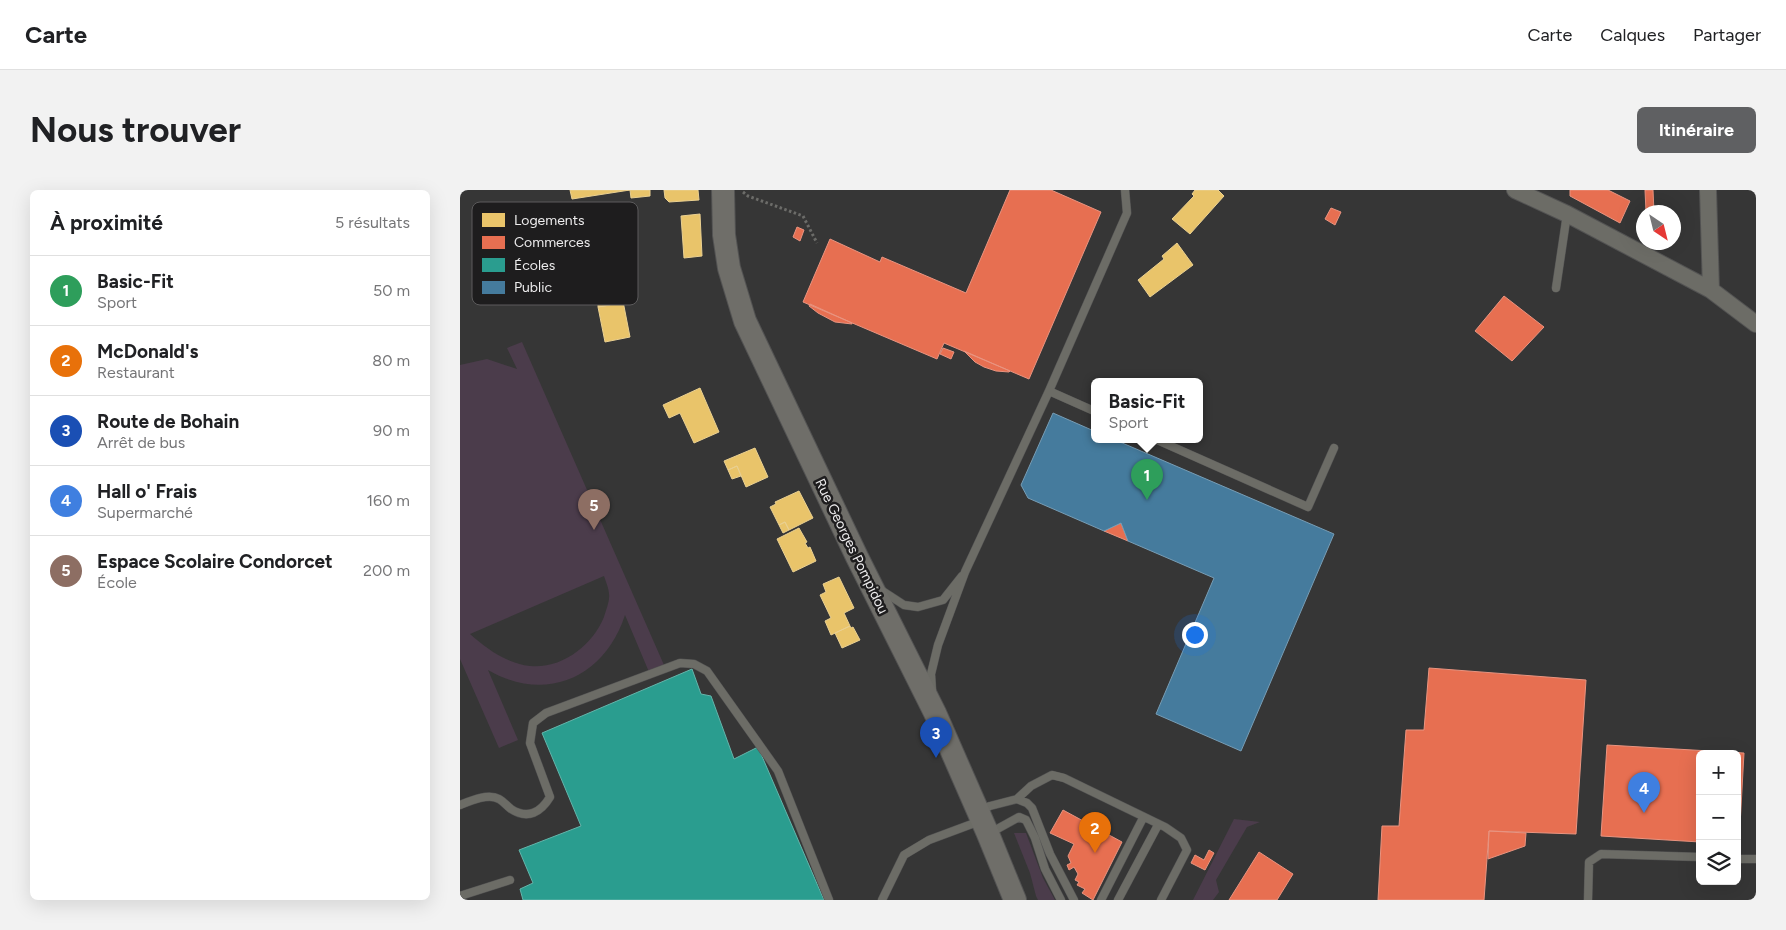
<!DOCTYPE html>
<html lang="fr">
<head>
<meta charset="utf-8">
<style>
  :root { --surface:#fff; --page:#f2f2f2; --text:#202124; --muted:#757577; --line:#e0e0e0; --accent:#5f6062 }
  body { margin:0; font-family:Figtree,sans-serif; background:var(--page); color:var(--text) }
  .controls { position:absolute; right:15px; bottom:15px; display:grid; overflow:hidden; border-radius:8px; box-shadow:0 5px 20px #0002 }
  .controls button { width:45px; height:45px; display:grid; place-items:center; padding:0; border:0; border-bottom:1px solid var(--line); background:var(--surface); color:var(--text); font:25px sans-serif }
  .compass { position:absolute; left:1176px; top:15px; width:45px; height:45px; border-radius:50%; background:var(--surface); box-shadow:0 5px 20px #0002; rotate:145deg }
  .you { position:absolute; left:734px; top:444px; width:18px; height:18px; margin:-12px; border:4px solid #fff; border-radius:50%; background:#1a73e8; box-shadow:0 0 0 8px #1a73e833 }
  .badge { display:grid; place-items:center; width:32px; height:32px; border-radius:50%; background:var(--accent); color:#fff; font-size:16px; font-weight:700 }
  .pin { position:absolute; translate:-50% -41px; filter:drop-shadow(0 1px 2px #0008) }
  .pin::after { content:''; position:absolute; top:26px; width:18px; height:15px; background:inherit; clip-path:polygon(0 0,100% 0,50% 100%) }
  .popup { position:absolute; left:631px; top:188px; width:112px; height:65px; box-sizing:border-box; display:grid; place-content:center; border-radius:8px; background:var(--surface); filter:drop-shadow(0 1px 4px #0005); font-size:16px; white-space:nowrap; color:var(--muted) }
  .popup b { font-size:19px; color:var(--text) }
  .popup::after { content:''; position:absolute; left:50%; top:100%; margin-left:-10px; border:10px solid transparent; border-top-color:var(--surface) }
  .list { margin:0; padding:0; list-style:none }
  h2 { display:flex; justify-content:space-between; align-items:center; height:65px; margin:0; padding:0 20px; font-size:21px }
  h2 small { font-size:16px; font-weight:400; color:var(--muted) }
  .list li { display:grid; grid-template-columns:32px 1fr auto; gap:15px; align-items:center; box-sizing:border-box; height:70px; padding:0 20px; border-top:1px solid var(--line) }
  .list b { display:block; font-size:19px; white-space:nowrap }
  .list p { margin:0; font-size:16px; white-space:nowrap; color:var(--muted) }
  .list em { font-size:16px; font-style:normal; color:var(--muted) }
  .icon { flex:none; width:28px; height:28px; fill:none; stroke:currentColor; stroke-width:2; stroke-linecap:round; stroke-linejoin:round }
  .map { position:relative; flex:none; width:1296px; height:710px; overflow:hidden; border-radius:8px }
  header { display:flex; align-items:center; gap:30px; box-sizing:border-box; height:70px; padding:0 25px; background:var(--surface); border-bottom:1px solid var(--line) }
  header strong { font-size:24px }
  nav { display:flex; gap:28px; margin-inline-start:auto; font-size:18px }
  .intro { display:flex; align-items:center; justify-content:space-between; box-sizing:border-box; height:120px; padding:0 30px }
  h1 { margin:0; font-size:35px }
  .button { padding:12px 22px; border-radius:8px; background:var(--accent); color:#fff; font-size:18px; font-weight:700 }
  main { display:flex; gap:30px; padding:0 30px }
  aside { flex:1; background:var(--surface); border-radius:8px; box-shadow:0 5px 20px #0002 }
  .map>svg:first-child { display:block }
  .green { fill:#4b3c4b; fill-rule:evenodd }
  .homes { fill:#e9c46a; stroke:#ead091 }
  .shops { fill:#e76f51; stroke:#e99480 }
  .schools { fill:#2a9d8f; stroke:#64b5ab }
  .public { fill:#457b9d; stroke:#779db5 }
  .lines { fill:none; stroke-linecap:round; stroke-linejoin:round }
  .service-casing { stroke:#535353; stroke-width:9 }
  .minor-casing { stroke:#535353; stroke-width:18 }
  .secondary-casing { stroke:#535353; stroke-width:24 }
  .path { stroke:#6c6c69; stroke-width:3; stroke-dasharray:2.5 2.5; stroke-linecap:butt }
  .service { stroke:#6c6c66; stroke-width:8 }
  .minor { stroke:#6c6c66; stroke-width:16 }
  .secondary { stroke:#6f6e69; stroke-width:22 }
  .labels { text-anchor:middle; stroke-width:5; stroke-linejoin:round; paint-order:stroke }
  .street-label { font-size:14px; fill:#edeced; stroke:#1e1d1e }
  .key { fill:#1e1d1e; stroke:#5c5b5c; stroke-width:1 }
  .key-label { font-size:14px; fill:#edeced }
</style>
</head>
<body>
<header>
<strong>Carte</strong>
<nav><a>Carte</a><a>Calques</a><a>Partager</a></nav>
</header>
<div class="intro"><h1>Nous trouver</h1><a class="button">Itinéraire</a></div>
<main>
<aside>
<h2>À proximité<small>5 résultats</small></h2>
<ul class="list">
<li><span class="badge" style="background:#2e9e5b">1</span><div><b>Basic-Fit</b><p>Sport</p></div><em>50 m</em></li>
<li><span class="badge" style="background:#e8710a">2</span><div><b>McDonald's</b><p>Restaurant</p></div><em>80 m</em></li>
<li><span class="badge" style="background:#1a4fb4">3</span><div><b>Route de Bohain</b><p>Arrêt de bus</p></div><em>90 m</em></li>
<li><span class="badge" style="background:#3f7fe0">4</span><div><b>Hall o' Frais</b><p>Supermarché</p></div><em>160 m</em></li>
<li><span class="badge" style="background:#8d6e63">5</span><div><b>Espace Scolaire Condorcet</b><p>École</p></div><em>200 m</em></li>
</ul>
</aside>
<div class="map">
<svg width="1296" height="710" viewBox="0 0 1296 710">
  <rect width="100%" height="100%" fill="#363636"/>
  <!-- green -->
  <path class="green" d="M62,152l142,323 -15,7 -24,-57c-20,62 -79,89 -137,55l30,70 -19,8 -39,-89v-294l27,-6 30,10 -10,-21zM144,386c2,6 5,13 5,18 1,7 -3,16 -5,23 -12,29 -42,52 -74,49 -24,-3 -43,-17 -60,-32z
    M774,629l26,3 -13,5 -31,53 3,12 -6,8h-20z
    M554,643h12l17,45 12,22h-17l-2,-4 -6,-23z"/>
  <!-- homes -->
  <path class="homes" d="M110,0h80v6l-19,2 -1,-8 -58,9z
    M204,0h34l1,10 -30,2 -4,-4z
    M735,0h23l6,6 -34,38 -18,-15 22,-23 -2,-2z
    M240,24l2,42 -18,2 -3,-42z
    M717,53l16,22 -43,32 -12,-17 26,-21 -2,-3z
    M139,79l1,11 -17,2 -1,-11z
    M81,88l3,7 -13,2 -1,-6z
    M161,101l9,46 -25,5 -7,-35 12,-2 -2,-12z
    M149,111l1,4 -12,2v-4z
    M240,198l19,44 -25,11 -14,-30 -11,5 -6,-13z
    M295,258l13,29 -22,10 -9,-21 -9,4 -4,-9z
    M277,276l4,10 -9,3 -4,-9z
    M339,301l14,27 -24,12 -4,-8 -6,3 -9,-18 6,-3 -1,-2z
    M325,332l4,8 -6,3 -4,-8z
    M339,338l8,14 -2,1 3,5 2,-1 6,14 -23,11 -16,-33z
    M379,387l15,31 -10,5 6,13 -19,9 -6,-14 6,-3 -11,-23 6,-3 -3,-8z
    M390,436l1,2 2,-1 7,13 -18,8 -7,-15z"/>
  <!-- shops -->
  <path class="shops" d="M550,0h41l50,22 -72,167 -85,-36 -7,16 -134,-57 27,-63 50,23 2,-5 84,36z
    M1110,0h38l22,11 -10,22 -50,-27z
    M1185,0h8l1,22h-8z
    M871,18l10,4 -6,13 -10,-6z
    M337,37l7,3 -4,11 -7,-4z
    M1044,106l40,31 -32,34 -37,-30z
    M350,114l42,19v1l-17,-2 -17,-9 -9,-7z
    M483,158l11,4 -3,7 -11,-5z
    M504,161l46,20 -1,1 -13,-1 -12,-4 -9,-5z
    M661,333l7,18 -24,-10z
    M969,478l157,12 -10,154 -87,-3 -5,69h-106l4,-74h17l7,-96h18z
    M1147,555l137,8 -5,91h-2v-90h-37v88l-99,-6z
    M603,620l59,32 -29,58 -11,-7 3,-4 -8,-4 2,-3 -4,-2 3,-6 -4,-7 -5,3 -2,-5 4,-2 -3,-7 6,-12 -24,-11z
    M1029,641l37,2 -1,13 -37,13z
    M749,660l5,3 -9,17 -14,-7 4,-8 9,5z
    M799,662l34,22 -16,26h-48z"/>
  <!-- schools -->
  <path class="schools" d="M232,479l9,25 10,2 23,63 24,-12 66,153h-301l-3,-11 13,-6 -14,-33 62,-24 -39,-93z"/>
  <!-- public -->
  <path class="public" d="M593,223l41,18v8h19l221,95 -93,217 -85,-37 58,-136 -86,-37 -7,-18 -17,8 -76,-33 -7,-13z"/>
  <g class="lines">
    <!-- service casing -->
    <g class="service-casing">
      <path id="service" d="M1096,98l11,-74
        M589,201l45,20
        M695,249l153,68 26,-59
        M421,400l23,15 14,2 25,-7 19,-24
        M472,500l-1,-16 7,-29 27,-73 84,-181 78,-178 -2,-23
        M557,609l10,4 5,5 18,46 24,46
        M0,615c10,-4 28,-12 39,-6 4,2 8,7 12,10 17,11 30,3 39,-12l-20,-54 3,-20 13,-10 134,-50 14,1 13,7 71,100 51,129
        M520,620l10,-4 27,-7 14,-13 21,-11 12,3 101,49 16,11 6,12 -26,50
        M530,643l29,-16 7,3 9,18 10,31 16,31
        M1277,669h19
        M0,706l50,-16
        M422,710l22,-45 25,-15 51,-19
        M641,710l42,-82
        M658,710l40,-75
        M1128,710l1,-38 12,-8 99,3"/>
    </g>
    <!-- minor casing -->
    <g class="minor-casing">
      <path id="minor" d="M1055,0l52,24 144,76 45,34
        M1248,0l3,100"/>
    </g>
    <!-- secondary casing -->
    <g class="secondary-casing">
      <path id="secondary" d="M263,0l1,45 5,33 16,53 112,236 78,156 53,121 27,66"/>
    </g>
    <!-- path -->
    <path class="path" d="M283,2l5,4 55,20 14,27"/>
    <!-- service -->
    <use href="#service" class="service"/>
    <!-- minor -->
    <use href="#minor" class="minor"/>
    <!-- secondary -->
    <use href="#secondary" class="secondary"/>
  </g>
  <g class="labels">
    <!-- street labels -->
    <g class="street-label">
      <text transform="translate(392 356) rotate(64)" y="5">Rue Georges Pompidou</text>
    </g>
  </g>
  <!-- legend -->
  <rect x="12" y="12" width="166" height="103" rx="8" class="key"/>
  <rect x="22" y="23" width="23" height="14" fill="#e9c46a"/>
  <rect x="22" y="46" width="23" height="13" fill="#e76f51"/>
  <rect x="22" y="68" width="23" height="14" fill="#2a9d8f"/>
  <rect x="22" y="91" width="23" height="13" fill="#457b9d"/>
  <g class="key-label">
    <text x="54" y="35">Logements</text>
    <text x="54" y="57">Commerces</text>
    <text x="54" y="80">Écoles</text>
    <text x="54" y="102">Public</text>
  </g>
</svg>
<div class="controls">
<button>+</button>
<button>−</button>
<button><svg class="icon" aria-label="layers" viewBox="0 0 24 24"><path d="M12 4l9 5-9 5-9-5zM3 14l9 5 9-5"/></svg></button>
</div>
<svg class="compass" viewBox="-18 -18 36 36"><path d="M0-13l5 13h-10z" fill="#e53935"/><path d="M0 13l5-13h-10z" fill="#757577"/></svg>
<div class="you"></div>
<div class="pin badge" style="left:687px;top:310px;background:#2e9e5b">1</div>
<div class="popup"><b>Basic-Fit</b>Sport</div>
<div class="pin badge" style="left:635px;top:663px;background:#e8710a">2</div>
<div class="pin badge" style="left:476px;top:568px;background:#1a4fb4">3</div>
<div class="pin badge" style="left:1184px;top:623px;background:#3f7fe0">4</div>
<div class="pin badge" style="left:134px;top:340px;background:#8d6e63">5</div>
</div>
</main>
</body>
</html>
